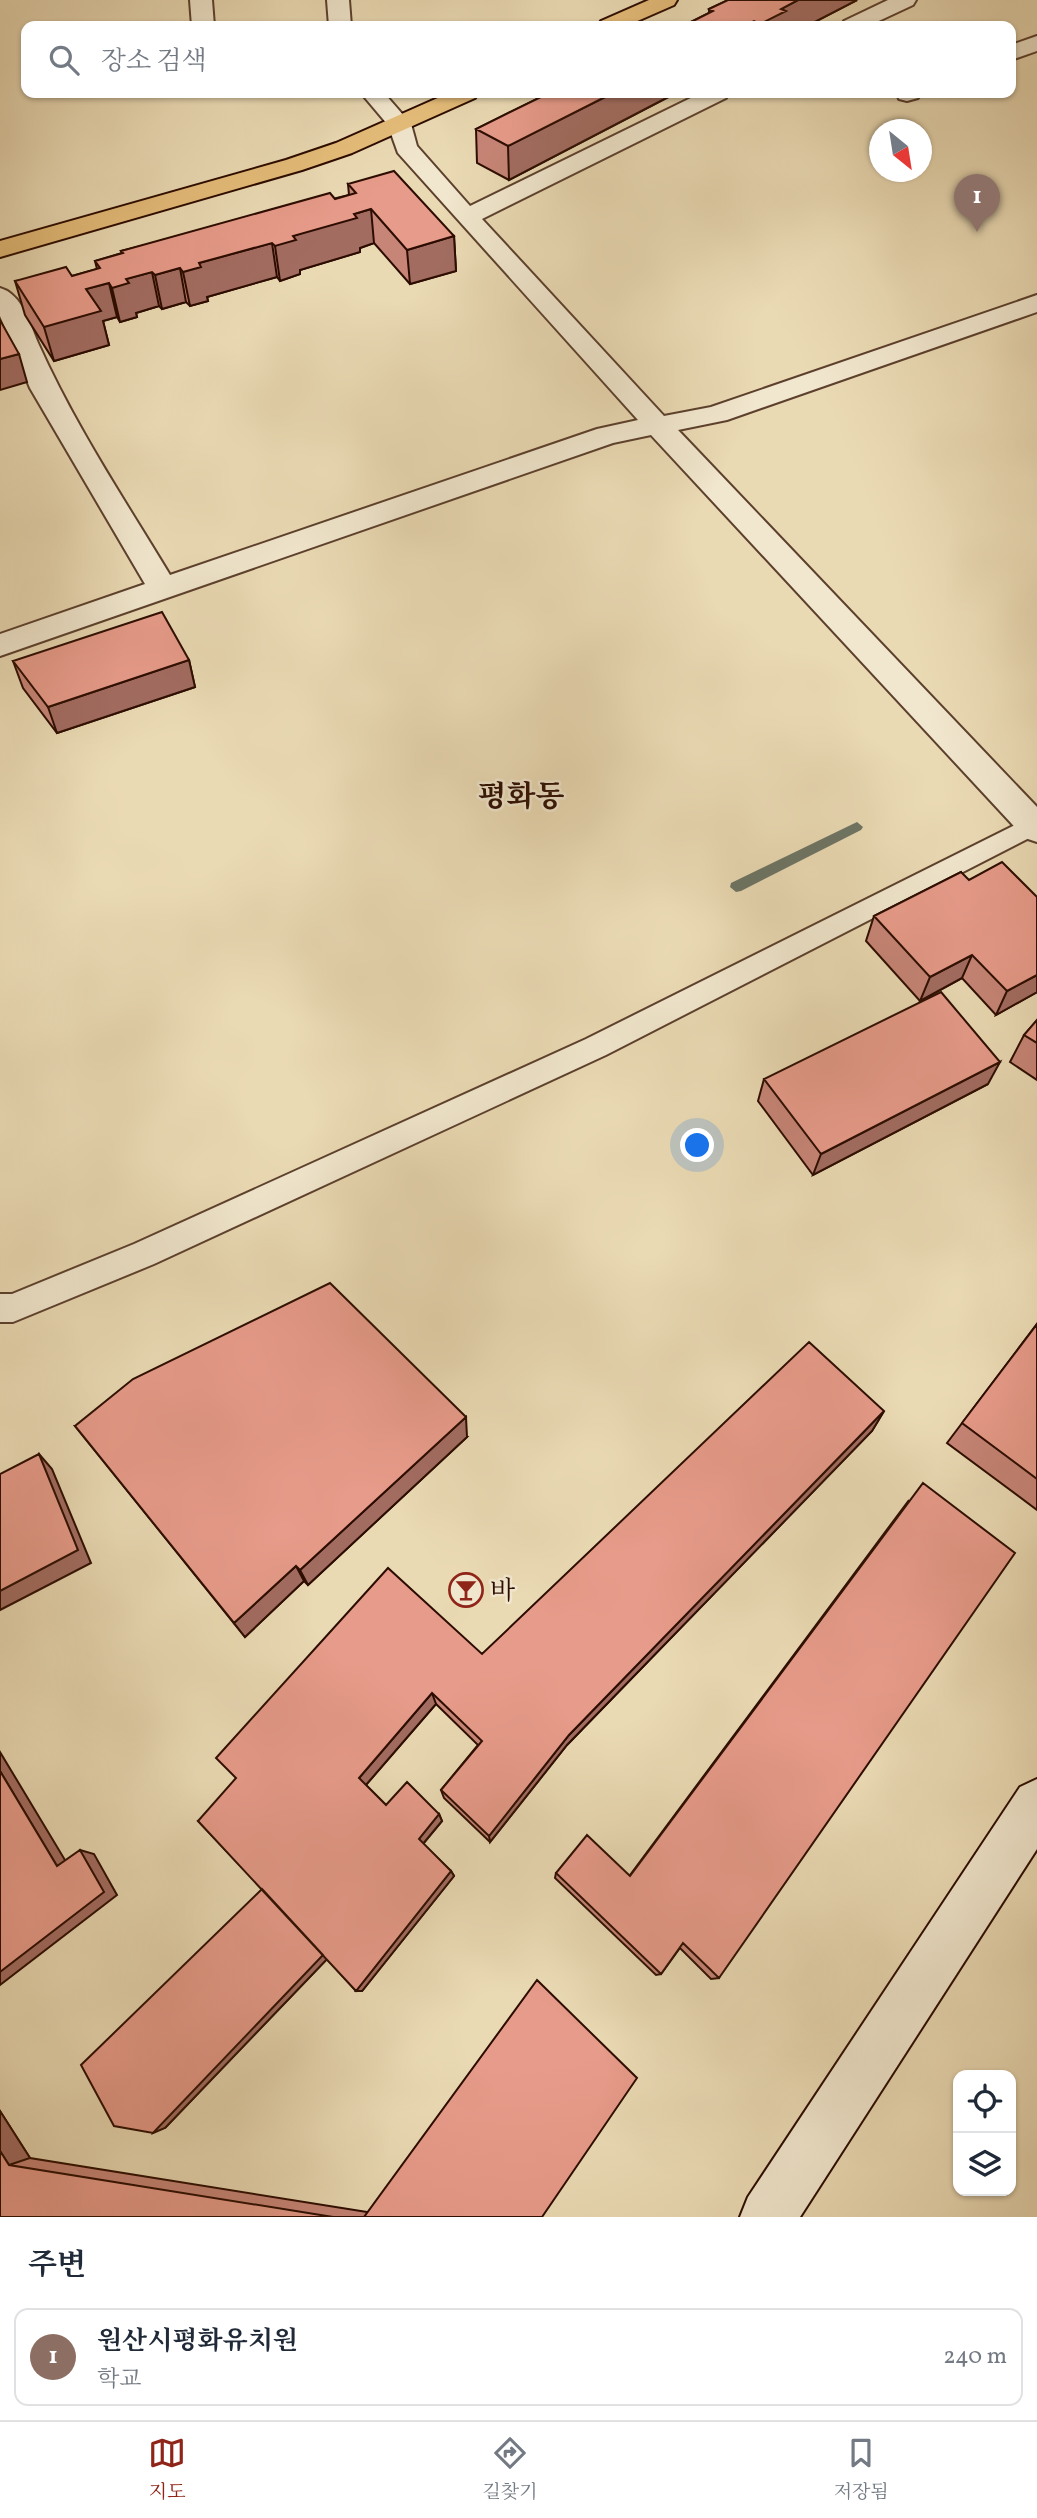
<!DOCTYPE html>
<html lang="ko">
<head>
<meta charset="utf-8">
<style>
  :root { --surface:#fff; --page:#f2f2f3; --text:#1f2937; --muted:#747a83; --line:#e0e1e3; --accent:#8f2418 }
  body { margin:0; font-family:Vollkorn,"Noto Serif KR",serif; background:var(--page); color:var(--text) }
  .controls { position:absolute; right:21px; bottom:21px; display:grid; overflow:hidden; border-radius:14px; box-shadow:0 2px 5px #0004 }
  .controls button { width:63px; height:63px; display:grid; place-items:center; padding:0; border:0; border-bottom:2px solid var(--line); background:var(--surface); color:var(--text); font:35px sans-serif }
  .compass { position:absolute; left:869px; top:119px; width:63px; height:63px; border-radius:50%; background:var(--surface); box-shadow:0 2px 5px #0004; rotate:150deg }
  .you { position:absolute; left:698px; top:1146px; width:24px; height:24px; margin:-18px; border:5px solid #fff; border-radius:50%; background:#1a73e8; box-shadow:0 0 0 10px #1a73e833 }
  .badge { display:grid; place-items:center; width:46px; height:46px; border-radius:50%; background:var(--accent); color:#fff; font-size:23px; font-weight:700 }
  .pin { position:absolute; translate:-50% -58px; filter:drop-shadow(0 2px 4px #0008) }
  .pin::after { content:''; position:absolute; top:37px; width:24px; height:21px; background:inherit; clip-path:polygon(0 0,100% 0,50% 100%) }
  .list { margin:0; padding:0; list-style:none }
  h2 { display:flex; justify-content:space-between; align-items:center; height:91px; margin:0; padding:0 28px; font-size:30px }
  h2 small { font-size:23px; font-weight:400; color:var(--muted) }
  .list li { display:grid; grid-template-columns:46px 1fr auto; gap:21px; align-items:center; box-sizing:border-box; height:98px; margin:0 14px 14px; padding:0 14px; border:2px solid var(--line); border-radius:14px }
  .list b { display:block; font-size:26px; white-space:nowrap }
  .list p { margin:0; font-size:23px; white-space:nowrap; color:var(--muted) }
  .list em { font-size:23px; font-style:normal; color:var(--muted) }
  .icon { flex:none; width:38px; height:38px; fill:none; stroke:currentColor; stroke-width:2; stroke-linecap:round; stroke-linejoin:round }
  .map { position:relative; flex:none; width:1037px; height:2217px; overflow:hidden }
  .search { position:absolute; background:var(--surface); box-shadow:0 2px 5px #0004; left:21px; right:21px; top:21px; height:77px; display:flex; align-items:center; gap:18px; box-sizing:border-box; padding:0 24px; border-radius:14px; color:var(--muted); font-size:26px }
  .sheet { height:203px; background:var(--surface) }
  nav { display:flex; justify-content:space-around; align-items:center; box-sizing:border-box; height:98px; border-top:2px solid var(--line); background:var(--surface); font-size:19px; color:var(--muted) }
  nav a { display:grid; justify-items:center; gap:4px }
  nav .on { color:var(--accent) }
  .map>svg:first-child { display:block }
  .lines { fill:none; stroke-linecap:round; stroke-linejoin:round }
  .stream { fill:#6d7565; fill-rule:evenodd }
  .lane-casing { stroke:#5c402d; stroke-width:4 }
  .street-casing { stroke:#5c402d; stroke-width:4 }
  .secondary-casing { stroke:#2c0c00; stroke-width:4 }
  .highway-casing { stroke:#2c0c00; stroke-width:4 }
  .lane { fill:#f1e7ce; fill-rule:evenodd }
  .street { fill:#f1e7ce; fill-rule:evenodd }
  .secondary { fill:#f1e7ce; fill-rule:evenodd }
  .highway { fill:#e5bd7a; fill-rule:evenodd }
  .wall { fill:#c78577; stroke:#2c0c00; stroke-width:2 }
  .shaded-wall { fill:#a26c61; stroke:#2c0c00; stroke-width:2 }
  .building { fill:#e79b8a; stroke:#2c0c00; stroke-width:2 }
  .labels { text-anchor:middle; stroke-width:5; stroke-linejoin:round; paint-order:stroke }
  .poi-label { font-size:26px; fill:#2c0c00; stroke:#f1e7ce; text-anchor:start }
  .quarter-label { font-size:30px; font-weight:bold; fill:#2c0c00; stroke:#f1e7ce }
</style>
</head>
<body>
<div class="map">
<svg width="1037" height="2217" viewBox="0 0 1037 2217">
  <rect width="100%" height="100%" fill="#eadab4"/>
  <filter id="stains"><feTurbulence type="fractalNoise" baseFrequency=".00286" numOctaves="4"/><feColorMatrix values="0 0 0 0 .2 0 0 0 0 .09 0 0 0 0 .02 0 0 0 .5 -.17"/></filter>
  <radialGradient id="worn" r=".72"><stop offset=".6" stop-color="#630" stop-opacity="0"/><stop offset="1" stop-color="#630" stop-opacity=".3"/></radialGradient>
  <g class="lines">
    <!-- stream -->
    <path class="stream" d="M857,822l6,5 -2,3 -120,61 -5,1 -6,-5 1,-4z"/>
    <!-- lane casing -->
    <g class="lane-casing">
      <path id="lane" d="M1033,816l4,1v17l-431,221 -452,209 -141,58h-13v-28h12l122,-50 452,-205z"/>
    </g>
    <!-- street casing -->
    <g class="street-casing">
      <path id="street" d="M190,0h22l2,26h-22z
        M327,0h22l2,26h-22z
        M888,0h28l-3,5 -45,21h-27l3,-5z
        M1037,36v15l-26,9v-15z
        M361,93h23l27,31 6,22 53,60 231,-113h28l-3,5 -244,121 182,197 47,-9 326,-112v17l-310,108 -49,10 359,377v35l-12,-4 -374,-403 -38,8 -613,213v-22l145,-50 -115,-196 -30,-72v-28c22,6 30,36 38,55 36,81 86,156 132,232l427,-146 41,-9 -240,-267 -10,-28z
        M897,93h24l-3,5 -11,3 -8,-2z"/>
    </g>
    <!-- secondary casing -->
    <g class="secondary-casing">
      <path id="secondary" d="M1037,1779v70l-237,368h-60l8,-20 272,-410z"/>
    </g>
    <!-- highway casing -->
    <g class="highway-casing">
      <path id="highway" d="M649,0h28l-3,5 -48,21h-28l3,-5z
        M449,93h29l-3,5 -123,55 -50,17 -302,87v-16l286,-81 50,-17z"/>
    </g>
    <!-- lane -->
    <use href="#lane" class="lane"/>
    <!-- street -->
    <use href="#street" class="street"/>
    <!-- secondary -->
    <use href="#secondary" class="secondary"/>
    <!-- highway -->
    <use href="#highway" class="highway"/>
  </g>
  <!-- wall -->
  <path class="wall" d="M728,0h129l-50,26h-124l26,-13v-4z
    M549,93h127l-167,87 -32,-17 -1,-34z
    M348,184l106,52 2,35 -46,13 -36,-41 -14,5v4l-60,18v4l-20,7 -3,-4 -70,20 1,4 -18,5 -4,-4 -24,7 -3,-3 -23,7 1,4 -17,5 -3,-5 -14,4 6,24 -55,16 -29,-46 -10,-34 57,-5 25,-7 -2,-8 27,-8 -1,-2 228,-56z
    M189,660l6,27 -138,46 -34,-45 -10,-27z
    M961,872l76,120 -41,23 -34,-37 -42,23 -54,-60 8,-25z
    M1037,1020v60l-27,-18 14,-27z
    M764,1079l224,5 -175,91 -55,-74z
    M1037,1324v186l-90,-67z
    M884,1411l-12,20 -305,314 -77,97 -46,-44 -3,-8 37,-45 -42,-41 -70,81 20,20 53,9 3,7 -19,23 28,27 3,5 -92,115h-6l-29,-32 -162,169 97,-239 -64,-68 284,-167z
    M75,1426l392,11 -159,148 -4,-4 -59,56z
    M909,1500l-190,478 -8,1 -31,-31 -19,26 -5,1 -101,-97 1,-5 74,2z
    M0,2111l30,47 337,54 175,5h-542z"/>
  <!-- shaded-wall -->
  <path class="shaded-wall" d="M798,0h59l-50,26h-47v-2l21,-15z
    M754,21l-1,5h-9z
    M613,93h63l-167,87 -1,-34z
    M371,209l3,34 -14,5v4l-60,18v4l-20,7 -5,-35 18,-10 61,-22z
    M454,236l2,35 -46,13 -3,-34z
    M272,243l5,34 -70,20 1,4 -18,5 -7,-34 16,-9z
    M180,268l6,34 -24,7 -7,-34z
    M152,272l7,34 -23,7 1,4 -17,5 -8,-34 14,-9z
    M109,283l8,34 -14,4 6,24 -55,16 -10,-34 42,-38z
    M19,354l8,28 -27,8v-31z
    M189,660l6,27 -138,46 -9,-26z
    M972,955l-10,23 -42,23 10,-24z
    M1037,975v17l-41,23 11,-24z
    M1000,1062l-12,22 -175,91 8,-21z
    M884,1411l-12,20 -305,314 -77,97 -1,-6 80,-101z
    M466,1417l1,20 -159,148 -8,-15z
    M39,1454l13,15 39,94 -91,47v-19z
    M296,1566l8,15 -59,56 -11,-14z
    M432,1693l4,11 -71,82 -6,-8z
    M0,1752l71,118 -14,-4 -57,-95z
    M439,1814l3,7 -20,24 -3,-6z
    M80,1850l14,4 23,41 -117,90v-13z
    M451,1871l3,5 -92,115h-6z
    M262,1889l68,67 -165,172 -12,5z
    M0,2111l30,47 -21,7 -9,-14z"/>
  <!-- building -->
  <path class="building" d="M728,0h70l-17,9 5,2 -26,13 -6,-3 -10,5h-61l30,-15 -4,-2z
    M549,93h64l-105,53 -32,-17z
    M394,171l60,65 -47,14 -36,-41 -17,5 3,4 -64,18 3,4 -21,6 -3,-3 -73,20 2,4 -18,5 -3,-4 -25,7 -3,-3 -26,7 3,4 -17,5 -3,-5 -23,6 15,22 -57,16 -29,-46 51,-14 6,9 28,-8 -5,-7 28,-8 -2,-2 209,-58 5,6 21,-6 -8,-9z
    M0,320l19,34 -19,5z
    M162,612l27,48 -141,47 -35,-46z
    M1002,862l35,35v78l-30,16 -35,-36 -42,22 -56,-61 87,-44 8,8z
    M941,992l59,70 -179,92 -57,-75z
    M1037,1020v23l-13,-8z
    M330,1283l136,134 -166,153 -4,-4 -62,57 -159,-197 58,-47z
    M1037,1324v155l-75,-56z
    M809,1342l75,69 -315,324 -80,101 -48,-46 41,-49 -50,-48 -73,85 27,27 21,-23 32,32 -20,25 32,32 -95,120 -158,-170 38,-43 -20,-20 172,-190 94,86z
    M39,1454l39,96 -78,41v-117z
    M923,1483l92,70 -296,425 -36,-35 -22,31 -105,-101 31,-38 43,41z
    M0,1771l57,95 23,-16 24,42 -104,80z
    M262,1889l61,66 -170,178 -39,-7 -33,-61z
    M537,1980l100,98 -95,139h-178z
    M0,2151l9,14 324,52h-333z"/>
  <!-- icons -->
  <defs>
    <g id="bar-ring" transform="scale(1.75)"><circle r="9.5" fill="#f1e7ce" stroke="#8f2418" stroke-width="1.5"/><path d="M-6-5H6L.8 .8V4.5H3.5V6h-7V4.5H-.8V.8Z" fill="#8f2418"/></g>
  </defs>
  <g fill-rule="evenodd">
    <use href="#bar-ring" x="466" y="1590"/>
  </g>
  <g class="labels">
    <!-- poi labels -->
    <g class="poi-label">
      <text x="490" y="1599">바</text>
    </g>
    <!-- quarter labels -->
    <g class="quarter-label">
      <text x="521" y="806">평화동</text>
    </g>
  </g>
  <rect width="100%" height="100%" filter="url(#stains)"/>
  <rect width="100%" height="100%" fill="url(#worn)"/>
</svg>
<div class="controls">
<button><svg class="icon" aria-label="locate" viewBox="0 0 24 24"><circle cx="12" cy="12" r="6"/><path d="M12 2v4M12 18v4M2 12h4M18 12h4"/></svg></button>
<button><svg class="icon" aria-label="layers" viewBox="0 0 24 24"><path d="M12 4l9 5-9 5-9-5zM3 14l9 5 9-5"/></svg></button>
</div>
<svg class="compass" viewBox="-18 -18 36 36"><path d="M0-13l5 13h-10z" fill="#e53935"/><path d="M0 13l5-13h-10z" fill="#747a83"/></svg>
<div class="you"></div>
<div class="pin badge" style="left:977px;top:232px;background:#8d6e63">1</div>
<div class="search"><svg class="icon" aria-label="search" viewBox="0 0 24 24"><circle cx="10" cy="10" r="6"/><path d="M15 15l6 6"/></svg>장소 검색</div>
</div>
<section class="sheet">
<h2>주변<small></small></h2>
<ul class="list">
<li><span class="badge" style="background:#8d6e63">1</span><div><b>원산시평화유치원</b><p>학교</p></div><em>240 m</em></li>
</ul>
</section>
<nav>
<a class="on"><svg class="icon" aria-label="map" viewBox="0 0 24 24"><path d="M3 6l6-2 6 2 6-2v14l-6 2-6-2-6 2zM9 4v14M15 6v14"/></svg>지도</a>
<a><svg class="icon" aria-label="directions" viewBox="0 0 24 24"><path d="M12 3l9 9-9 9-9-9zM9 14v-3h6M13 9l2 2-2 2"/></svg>길찾기</a>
<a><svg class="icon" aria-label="saved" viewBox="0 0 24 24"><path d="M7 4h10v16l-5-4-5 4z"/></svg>저장됨</a>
</nav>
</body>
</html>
